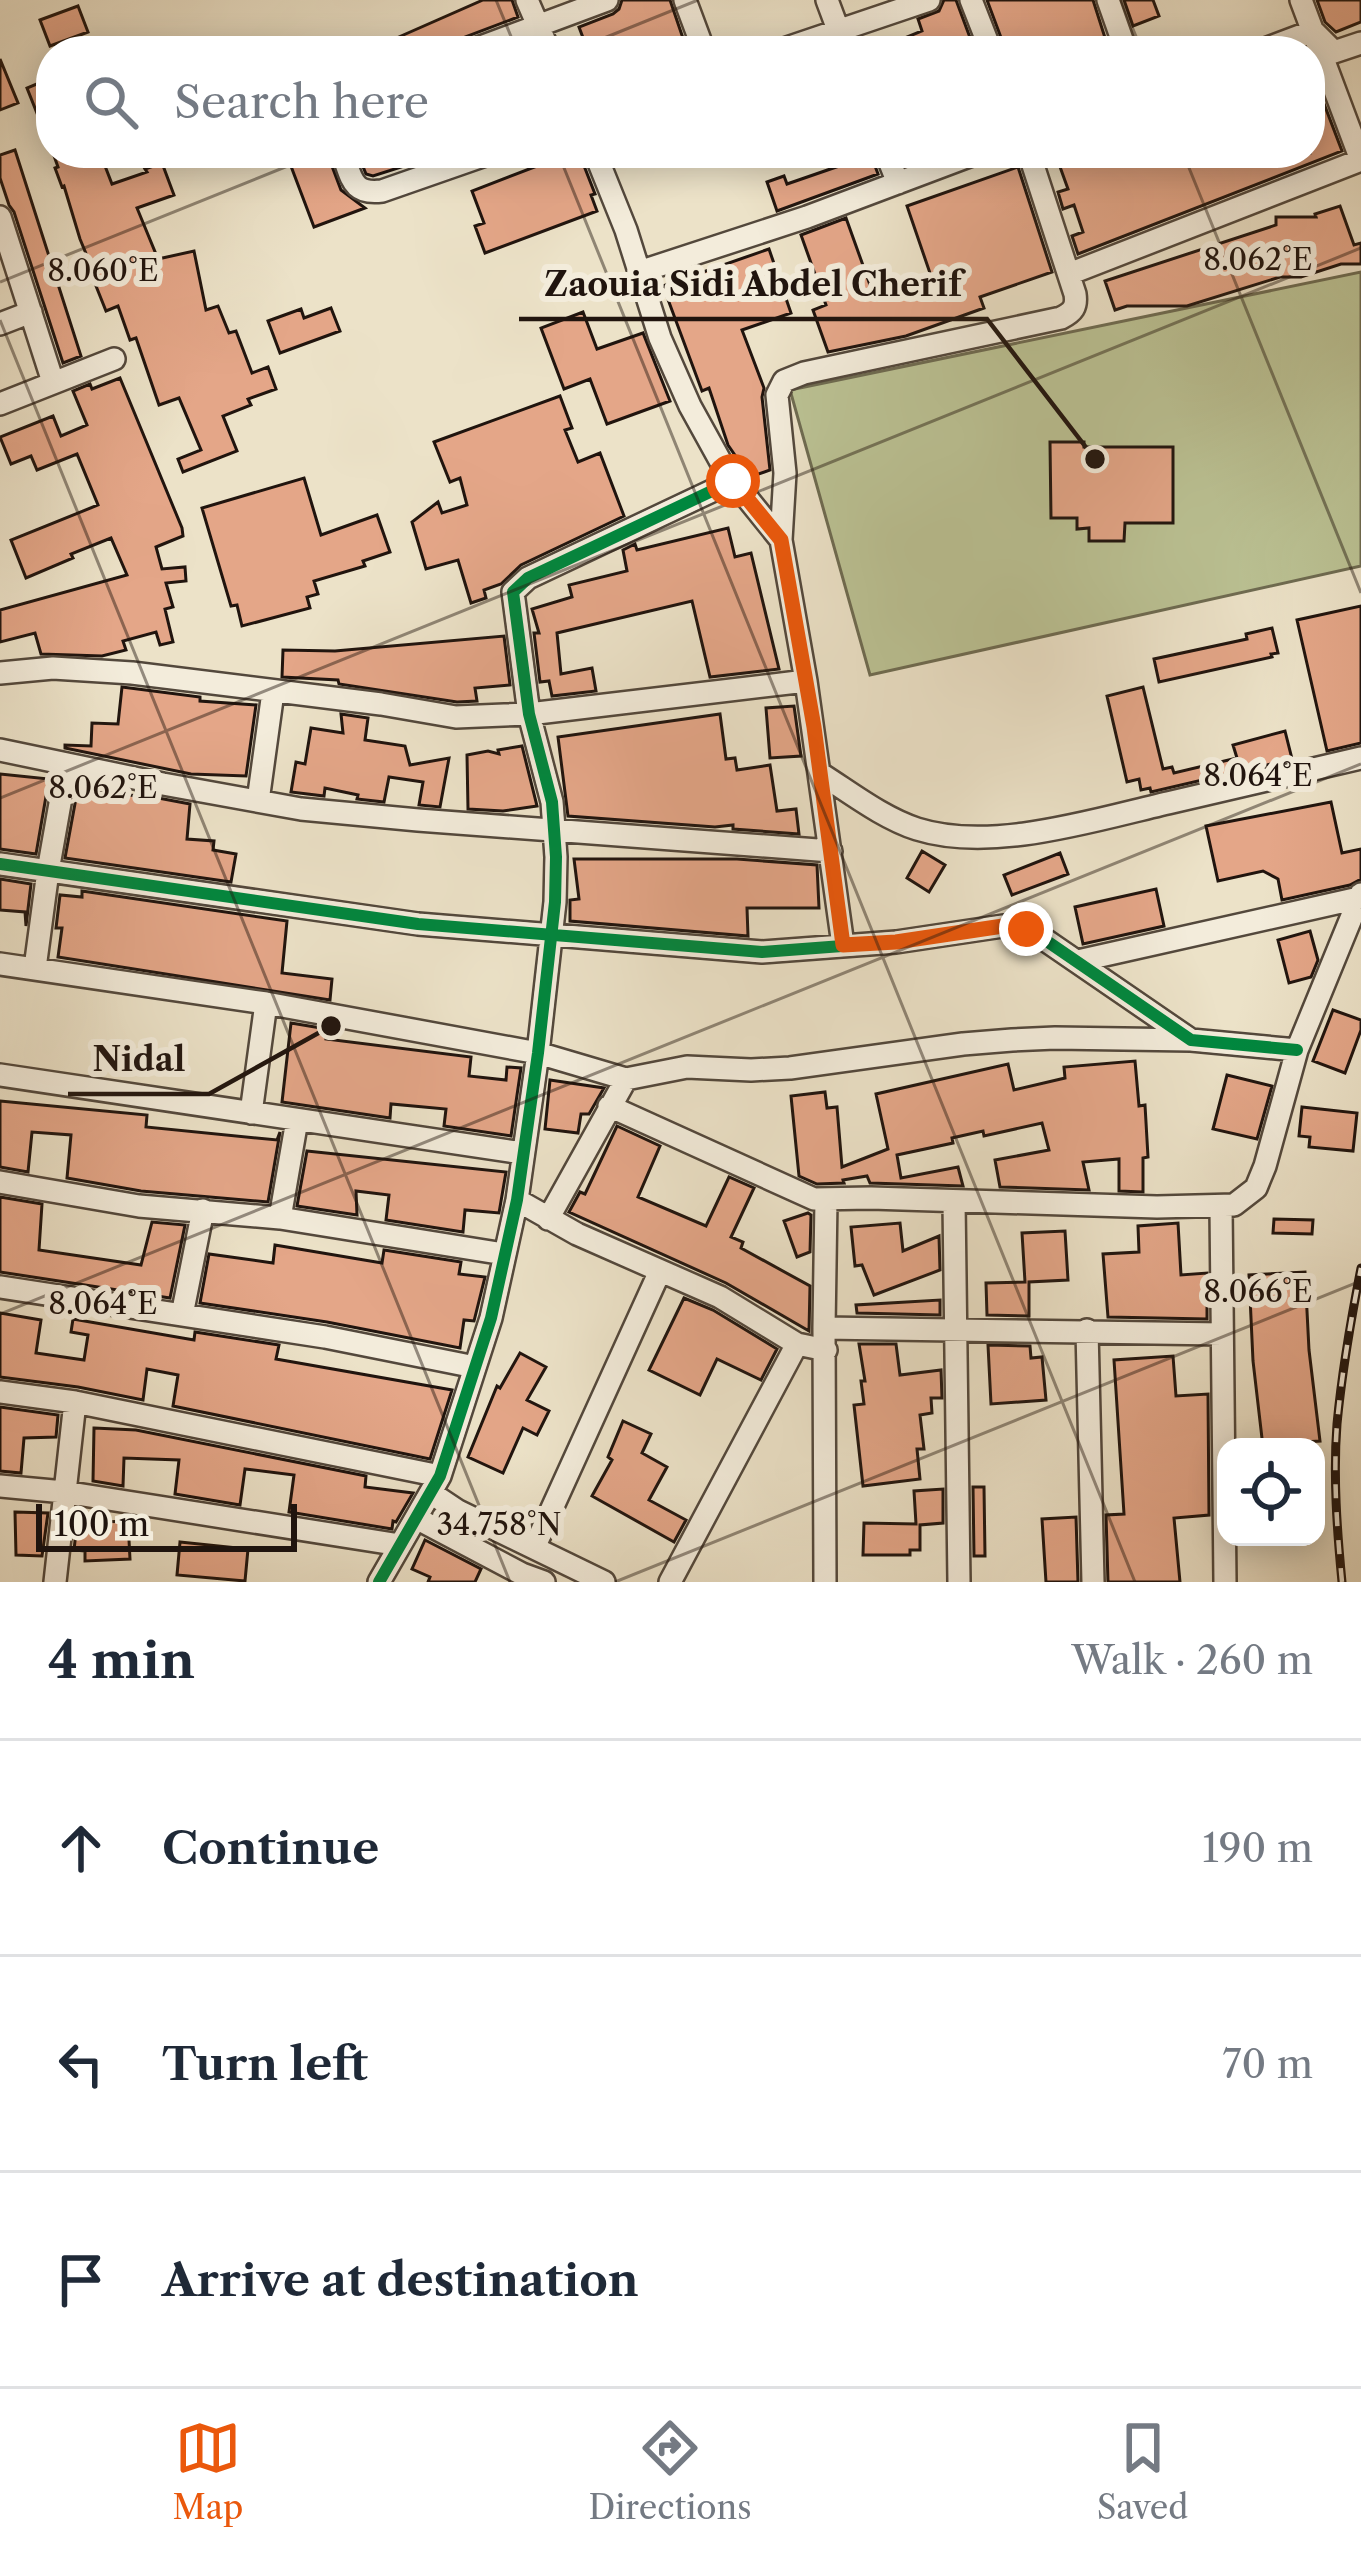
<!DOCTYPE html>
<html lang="en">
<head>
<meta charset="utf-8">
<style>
  :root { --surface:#fff; --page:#f6f6f7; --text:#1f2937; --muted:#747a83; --line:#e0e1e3; --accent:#ea580c }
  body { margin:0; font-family:"Libre Caslon Text",serif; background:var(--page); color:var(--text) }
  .controls { position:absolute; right:36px; bottom:36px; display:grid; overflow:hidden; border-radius:24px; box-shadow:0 6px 30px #0003 }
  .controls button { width:108px; height:108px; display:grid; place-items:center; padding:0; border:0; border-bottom:3px solid var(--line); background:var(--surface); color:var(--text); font:60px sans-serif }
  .scale { position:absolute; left:36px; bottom:30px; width:261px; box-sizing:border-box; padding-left:12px; border:6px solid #20140e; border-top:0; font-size:33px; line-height:42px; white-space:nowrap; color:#20140e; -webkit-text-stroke:9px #f3ecdb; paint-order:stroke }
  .stop { position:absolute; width:36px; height:36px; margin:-27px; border:9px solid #ea580c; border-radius:50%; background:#fff }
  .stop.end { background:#ea580c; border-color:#fff; box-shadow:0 3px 12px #0008 }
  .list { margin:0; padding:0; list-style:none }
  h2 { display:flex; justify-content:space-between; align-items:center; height:156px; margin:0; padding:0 48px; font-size:51px }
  h2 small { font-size:39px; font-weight:400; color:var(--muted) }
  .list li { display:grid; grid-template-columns:78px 1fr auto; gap:36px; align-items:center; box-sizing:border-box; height:216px; padding:0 48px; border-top:3px solid var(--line) }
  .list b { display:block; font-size:45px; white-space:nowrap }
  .list em { font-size:39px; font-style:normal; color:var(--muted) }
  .icon { flex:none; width:66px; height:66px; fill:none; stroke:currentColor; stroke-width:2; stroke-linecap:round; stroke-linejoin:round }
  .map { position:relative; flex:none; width:1361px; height:1582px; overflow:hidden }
  .search { position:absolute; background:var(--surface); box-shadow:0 6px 30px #0003; left:36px; right:36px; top:36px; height:132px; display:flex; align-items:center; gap:30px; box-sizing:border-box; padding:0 42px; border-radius:48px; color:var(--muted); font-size:45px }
  .sheet { height:804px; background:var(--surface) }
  nav { display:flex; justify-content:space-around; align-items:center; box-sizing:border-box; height:168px; border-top:3px solid var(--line); background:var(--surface); font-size:33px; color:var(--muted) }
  nav a { display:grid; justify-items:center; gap:6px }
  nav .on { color:var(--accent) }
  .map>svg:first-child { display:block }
  .green { fill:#bbc294; stroke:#6e6b51; stroke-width:3 }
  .building { fill:#e4a688; stroke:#20140e; stroke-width:3 }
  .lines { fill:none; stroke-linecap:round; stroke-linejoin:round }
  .street-casing { stroke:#53483c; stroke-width:26 }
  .street { stroke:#f3ecdb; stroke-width:21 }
  .rail-casing { stroke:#20140e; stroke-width:9 }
  .rail { stroke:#f3ecdb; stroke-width:4.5; stroke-dasharray:14; stroke-linecap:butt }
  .cycleway-casing { stroke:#f3ecdb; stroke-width:20 }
  .cycleway { stroke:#00873e; stroke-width:12 }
  .route { stroke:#ea580c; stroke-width:15 }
  .ticks { fill:none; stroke:#20140e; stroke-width:3; stroke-opacity:0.45 }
  .ticks-label { font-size:30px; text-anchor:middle; fill:#20140e; stroke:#f3ecdb; stroke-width:12; stroke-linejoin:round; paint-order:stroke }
  .leader { fill:none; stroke:#20140e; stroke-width:4.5 }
  .callout-dot { fill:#20140e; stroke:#f3ecdb; stroke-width:4.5 }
  .callout-label { font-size:33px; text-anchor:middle; font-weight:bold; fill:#20140e; stroke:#f3ecdb; stroke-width:12; stroke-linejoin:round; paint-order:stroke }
</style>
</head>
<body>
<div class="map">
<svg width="1361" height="1582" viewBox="0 0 1361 1582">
  <rect width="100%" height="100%" fill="#ece2c8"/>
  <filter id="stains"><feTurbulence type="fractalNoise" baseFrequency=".00167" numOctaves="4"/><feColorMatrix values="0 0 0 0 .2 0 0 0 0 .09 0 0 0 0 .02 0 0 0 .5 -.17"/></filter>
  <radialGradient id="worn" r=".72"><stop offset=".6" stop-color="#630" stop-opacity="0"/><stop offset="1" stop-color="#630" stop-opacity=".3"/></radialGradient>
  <!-- green -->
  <path class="green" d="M1361,272v294l-491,109 -80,-285z"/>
  <!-- building -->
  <path class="building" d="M483,0h29l6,17 -53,20 -7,5 -3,9h-88z
    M622,0h48l17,50 -99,1 -9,-24 34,-13 6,-5z
    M944,0h12l19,51h-102l49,-20 -4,-12 21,-8z
    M987,0h106l14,44 -18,7h-83z
    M1124,0h29l6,16 -26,10z
    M1317,0h44v22l-25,10 -11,-10z
    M78,6l10,26 -38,14 -10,-26z
    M0,59l18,44 -18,7z
    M1310,67l32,84 -264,103 -6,-18 11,-4 -9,-27 -11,4 -5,-17 10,-3 -13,-36h255z
    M51,78v68h-1l-23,-58z
    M15,150l66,206 -18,7 -49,-151 -5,-7 -9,-27v-23z
    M53,153h47l12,31 35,-12 -2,-3 17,-6 12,32 -37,13 21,51 36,-8 12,59 12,-4 11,27 7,-2 16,42 16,-6 8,22 -28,10 3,6 -28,11 14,35 -54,21 -5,-13 23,-9 -22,-52 -20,7 -23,-67 -6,2 -12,-34 -12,5 -10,-25 3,-1 -19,-46 -16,-53 -2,1 -7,-19 3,-1z
    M286,153h41l14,37 24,18 -51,19z
    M368,153h77l-72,23 -7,-2 -6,-15z
    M571,153h8l16,41 -4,1 6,16 -112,42 -10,-27 9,-3 -12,-32z
    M871,155l7,19 -101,37 -10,-29 17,-6 3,8z
    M1018,167l34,105 -72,25 4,11 -78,28 -78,16 -15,-42 13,-5 -25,-70 45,-17 28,78 57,-20 -24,-70z
    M1340,206l14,39 7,-2v21h-20l-40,13h-21l-93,29h-60l-12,4 -10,-29 171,-56v-8h40l-1,-3z
    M769,249l22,64 -49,17 22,58 -2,9 8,73 -20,7 -22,-32 -19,-57 -7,3 -39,-105z
    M331,308l9,23 -60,22 -12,-32 33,-12 3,9z
    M583,312l14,37 46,-16 27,68 -63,23 -17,-45 -26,10 -23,-61z
    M120,378l62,150 1,8 -27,11 6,22 23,-2 1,14 -20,2 7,24 -8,2 8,33 -13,3 -4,-13 -33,9 3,9 -24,6 -61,-2 -6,-21 -35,9v-32l127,-35 -16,-37 -40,16 2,4 -47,20 -15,-38 87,-35 -21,-51 -40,16 -6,-14 -20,8 -11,-27 53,-21 8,20 26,-11 -14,-34 17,-7 2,5z
    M560,396l12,32 -7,2 13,32 22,-9 24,63 -103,49 -20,19 -17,6 2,8 -15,5 -13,-43 -32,9 -14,-47 26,-20 4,11 25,-8 -7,-27 -10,4 -16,-40z
    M1050,442h34v5h89v76h-48l-1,18h-35v-13l-12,1v-11h-26z
    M304,478l17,57 56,-20 13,37 -27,9 2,5 -51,15 4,13 -11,3 3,11 -68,18 -5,-21 -6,1 -29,-98z
    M728,528l7,29 16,-4 28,116 -69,8 -18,-76 -135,32 4,41 31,-6 4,23 -44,5 -3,-15 -9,1 -6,-49h5l-7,-24 40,-12 -3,-12 58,-14 -4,-21 12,-6 2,6z
    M1361,606v137l-34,8 -30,-131z
    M1272,628l6,25 -7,1 1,3 -113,25 -5,-23 93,-20 -1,-5z
    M504,636l6,49 -35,3 2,13 -20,1 -118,-18 -1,-4 -56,-3 1,-27 52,1z
    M122,687l78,10v4l56,4 -10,71 -55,-2 -126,-26v-3l26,1 1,-23 26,1z
    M1143,687l20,82 9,-2 2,6 63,-15 -4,-13 52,-14 7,28 -141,33 -1,-4 -9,2 -2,-11 -12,3 -20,-86z
    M794,706l7,50 -31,2 -4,-50z
    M341,714l27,4 -3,22 40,6 5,19 39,-7 -9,49 -21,-2 4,-23 -34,-5 -5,25 -27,-3 1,-4 -33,-7 -1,8 -33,-4 5,-30 9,2 6,-36 32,5z
    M720,714l6,45 9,-1 2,12 33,-5 7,46 19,-2 3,25 -66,-5v-4l-18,2 -147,-11 -10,-79z
    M522,746l15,60 -34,5 -35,-2 -1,-54 21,-4 11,3 -1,-4z
    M0,774l49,5 -13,75 -36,-5z
    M79,782l13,2v8l61,5 37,7 -3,35 27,2 -1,9 23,4 -5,28 -166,-24z
    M1331,802l11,51 19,-4v30l-11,6 -68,15 -4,-21 -15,-8 -45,10 -12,-55z
    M922,851l23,14 -16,27 -22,-14z
    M1060,853l8,21 -56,21 -8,-20z
    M574,859h163l80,6 2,43h-72l1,28 -178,-15v-21l9,-1z
    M0,879l31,5 -5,42 -1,-14 -25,-2z
    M1156,889l8,37 -81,18 -8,-37z
    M82,891l205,30 -5,52 50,6 -2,21 -272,-43 4,-29h-6l4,-33 22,2z
    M1310,931l8,29 -7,17 -22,6 -11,-43z
    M1333,1010l28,10v10l-16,43 -32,-12z
    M291,1023l36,6 -1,10 145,18 -2,19 37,4 1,-13 14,1 -10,68 -67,-10 2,-17 -55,-5 -1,14 -108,-16z
    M1135,1061l4,45 6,-1 3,52 -5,1v34l-24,-1v-32l-36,3 6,28 -89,-3 -5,-27 54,-10 -7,-27 -58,13 -1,-5 -31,7 1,5 -56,12 4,23 57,-11 5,19 -93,-3 -3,-7 -24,4 1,3 -27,1 -18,-8 -8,-80 34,-4 2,16 10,-1 5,60 46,-18 -12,-55 132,-30 6,26 51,-12 -1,-11z
    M1227,1075l45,11 -15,53 -44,-10z
    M550,1080l54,8 -15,26h-8l-3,19 -33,-4z
    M0,1101l147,14 -1,12 131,13 3,-8 -12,70 -127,-11 -74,-13 4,-43 -39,-3 -4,40 -28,-5z
    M1302,1107l55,6 -4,38 -44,-4 1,-10 -11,-1z
    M617,1126l43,20 -22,51 68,29 23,-49 25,11 -23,49 12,5 -2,6 69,38 -1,45 -83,-48 -157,-71 11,-20 5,2z
    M307,1151l199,21 -7,41 -34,-3 -2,22 -77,-12 3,-25 -33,-4 1,24 -60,-9z
    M0,1197l42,7 -3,46 102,15 11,-43 33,3 -15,73 -170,-26z
    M808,1213l3,2 -1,37 -13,5 -13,-36z
    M1274,1219l39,1 -1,14 -39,-1z
    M900,1223l3,28 36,-15 1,34 -66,25 -12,-30 -7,1 -4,-39z
    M1178,1223l3,52 26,-2v46l-99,-2 -5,-63 36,-2 -1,-26z
    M1065,1231l3,49 -39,2v34l-42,-1 -1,-32 39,-1 -3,-49z
    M275,1245l107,18 2,-13 77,12 -2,12 26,3 -11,44 -10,-1 -4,28 -133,-26 -127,-19 9,-49 64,9z
    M1305,1272l4,78 11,91 -15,1 1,5h-43l-10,-86 -4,-86z
    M684,1298l29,12 64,39 -16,31 -44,-21 -17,36 -51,-25z
    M940,1300v15l-83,-2 -1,-8z
    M0,1313l41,7 -5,33 48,7 4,-25 -17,-3 2,-13 121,21 1,-8 84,13 -3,14 176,31 -22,69 -257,-53 5,-31 -31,-6 -4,31 -65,-13 -78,-10z
    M859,1344h37l4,31 41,-5 1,28h-11l1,15 -12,2 4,34h-7l3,30 -57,7 -9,-81 10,-1 -3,-23h4z
    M988,1345l42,1 1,12 11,-1 4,43 -55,4z
    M520,1353l26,14 -19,33 22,11 -12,24 -14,-7 -20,45 -35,-16 29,-71 3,2z
    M1173,1356l3,40 32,-2 1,121 -35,3 6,64h-72l-2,-67 18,-1 -10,-154z
    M0,1407l58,8 -2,22 -32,1 -3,35 -21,-2z
    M623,1421l28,13 -9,19 25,14 -18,33 37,20 -12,22 -82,-46 20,-36 -4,-3z
    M94,1428l42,2 230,46 -1,11 48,6 -17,29 -3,-1 -1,8 -103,-17 5,-37 -49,-6 -5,36 -65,-11 4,-34 -55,-2 -1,28 -30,-5z
    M973,1487h11l1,69h-11z
    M943,1489v34l-23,2v25h-10v5h-47l1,-32 52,1 -2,-33z
    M15,1512l33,1 -6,43 -26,-1z
    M1076,1517l2,65h-32l-4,-63z
    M128,1521l2,38 -45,2v-10l-11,-1 3,-27z
    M425,1540l56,29 -6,13h-47l2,-5 -18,-8z
    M180,1542l68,7 -3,32 -68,-6z"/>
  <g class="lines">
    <!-- street casing -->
    <g class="street-casing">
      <path id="street" d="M527,0l22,51
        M685,0l19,51
        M827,0l19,51
        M971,0l20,51
        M1108,0l18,51
        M1301,0l60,160
        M470,51l137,-51
        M778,51l151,-51
        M1260,51l53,-20 21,21 27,-9
        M342,153c10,24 9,42 40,38l109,-38
        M595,153l31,77 34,108 30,68 37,67 54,67
        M886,153l12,30
        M0,217l53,165
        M639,272l168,-55 170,-64
        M1069,274l292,-114
        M0,324l31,-12
        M0,404l114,-45
        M0,673l53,-5 79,5 249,31 75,13 73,-3 277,-33 37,264
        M806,681l-25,-141 4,-67 -8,-78 7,-14 20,-8 257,-55c12,-6 16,-11 14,-24l-46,-141
        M0,750l163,34 138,25 117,11 413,31
        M821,774c30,19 62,44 96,55 76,24 180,-10 255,-27 63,-15 126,-29 189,-44
        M258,801l15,-109
        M0,864l418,60 344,28 134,-10 107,-16 17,1 15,6 156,107 106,10
        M1078,961l281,-63
        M0,964l266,39 272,50 88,26 61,-12 64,3 39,-2 173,-24 49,-4 43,-2 136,2
        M35,968l13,-97 19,-107
        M0,1075l522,78
        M609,1106l205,93 57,-1 286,9 77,-2 22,-17 9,-22 32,-116 64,-156
        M251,1113l15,-110
        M0,1182l139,24 141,12 224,36
        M517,1200l60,34 143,63 77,47 29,6
        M954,1202l5,380
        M1221,1207l4,375
        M280,1218l17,-98
        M548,1219l78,-140
        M0,1287l325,50 150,30
        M182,1315l21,-105
        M824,1328l398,6
        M1087,1330l6,252
        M0,1392l75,10 -20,180
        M75,1402l365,74
        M0,1486l64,6 336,53
        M431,1493l27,18 146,71
        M416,1518l106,56 22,8
        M534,1548l126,-277
        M379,1582l61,-106 51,-158 26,-118 21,-147 17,-151 1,-45 -4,-55 -23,-88 -16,-122 15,-14 205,-97
        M670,1582l127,-238
        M825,1582l-1,-254 2,-128"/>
    </g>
    <!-- street -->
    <use href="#street" class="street"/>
    <!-- rail casing -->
    <g class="rail-casing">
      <path id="rail" d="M1342,1582c-5,-52 -9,-106 -5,-158 5,-53 14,-105 24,-156"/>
    </g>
    <!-- rail -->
    <use href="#rail" class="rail"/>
    <!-- cycleway casing -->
    <g class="cycleway-casing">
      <path id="cycleway" d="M0,864l418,60 344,28 134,-10 107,-16 17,1 15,6 156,107 106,10
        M379,1582l61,-106 51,-158 26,-118 21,-147 17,-151 1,-45 -4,-55 -23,-88 -16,-122 15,-14 205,-97"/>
    </g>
    <!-- cycleway -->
    <use href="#cycleway" class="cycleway"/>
  </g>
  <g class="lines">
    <!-- route -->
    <path class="route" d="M733,481l48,59 33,187 29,218 53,-3 107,-16 23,3"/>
  </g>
  <!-- ticks -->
  <path class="ticks" d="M496,0l21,51M1121,0l21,51M572,51l126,-51M558,153l577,1429M1183,153l178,440M0,282l320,-129M0,320l510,1262M0,798l1361,-550M0,1314l1361,-550M615,1582l746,-301"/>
  <g class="ticks-label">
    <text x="1258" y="270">8.062°E</text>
    <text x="103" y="281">8.060°E</text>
    <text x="1258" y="786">8.064°E</text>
    <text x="103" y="798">8.062°E</text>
    <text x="1258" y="1302">8.066°E</text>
    <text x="103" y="1314">8.064°E</text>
    <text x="499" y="1535">34.758°N</text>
  </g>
  <!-- callouts -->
  <path class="leader" d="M1095 459L987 319H519M331 1026L209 1094H68"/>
  <g class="callout-dot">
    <circle cx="1095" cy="459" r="12"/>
    <circle cx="331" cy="1026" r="12"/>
  </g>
  <g class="callout-label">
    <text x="753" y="296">Zaouia Sidi Abdel Cherif</text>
    <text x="139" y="1071">Nidal</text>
  </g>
  <rect width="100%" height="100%" filter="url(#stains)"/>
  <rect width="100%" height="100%" fill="url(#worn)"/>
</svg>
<div class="controls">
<button><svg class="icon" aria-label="locate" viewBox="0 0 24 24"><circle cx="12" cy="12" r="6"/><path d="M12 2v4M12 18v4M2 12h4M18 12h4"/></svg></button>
</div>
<div class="scale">100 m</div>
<div class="stop" style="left:733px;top:481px"></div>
<div class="stop end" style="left:1026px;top:929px"></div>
<div class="search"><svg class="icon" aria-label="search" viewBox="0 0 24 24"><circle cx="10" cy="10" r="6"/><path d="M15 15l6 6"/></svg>Search here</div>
</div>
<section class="sheet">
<h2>4 min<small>Walk · 260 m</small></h2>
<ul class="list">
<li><svg class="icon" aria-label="ahead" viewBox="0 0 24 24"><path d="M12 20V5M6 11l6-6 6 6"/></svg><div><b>Continue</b></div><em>190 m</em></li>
<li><svg class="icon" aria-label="left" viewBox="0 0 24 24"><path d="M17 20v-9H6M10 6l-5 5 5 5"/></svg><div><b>Turn left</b></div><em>70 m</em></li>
<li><svg class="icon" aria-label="arrive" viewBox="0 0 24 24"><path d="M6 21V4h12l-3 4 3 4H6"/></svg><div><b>Arrive at destination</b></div></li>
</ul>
</section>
<nav>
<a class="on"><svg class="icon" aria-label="map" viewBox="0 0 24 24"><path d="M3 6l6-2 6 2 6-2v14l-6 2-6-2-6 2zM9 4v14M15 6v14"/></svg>Map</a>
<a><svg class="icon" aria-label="directions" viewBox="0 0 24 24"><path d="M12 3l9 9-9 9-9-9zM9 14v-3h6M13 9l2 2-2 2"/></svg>Directions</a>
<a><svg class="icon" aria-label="saved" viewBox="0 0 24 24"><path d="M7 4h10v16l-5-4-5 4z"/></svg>Saved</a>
</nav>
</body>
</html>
